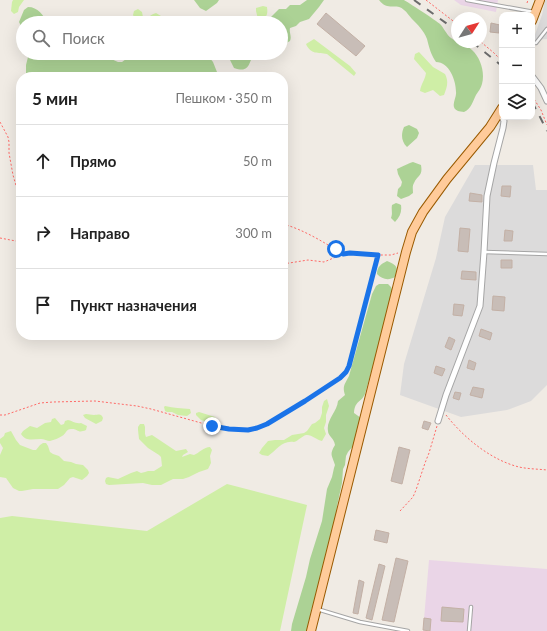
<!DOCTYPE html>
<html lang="ru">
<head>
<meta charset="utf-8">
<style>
  :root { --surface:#fff; --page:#f6f6f6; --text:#222; --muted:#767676; --line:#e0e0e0 }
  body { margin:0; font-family:Lato,sans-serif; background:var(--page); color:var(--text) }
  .controls { position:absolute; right:12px; top:12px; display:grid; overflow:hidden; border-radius:8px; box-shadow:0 4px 16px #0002 }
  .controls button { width:36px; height:36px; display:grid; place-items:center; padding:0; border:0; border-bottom:1px solid var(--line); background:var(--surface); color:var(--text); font:20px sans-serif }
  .compass { position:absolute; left:451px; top:12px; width:36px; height:36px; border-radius:50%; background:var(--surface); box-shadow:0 4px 16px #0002; rotate:54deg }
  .stop { position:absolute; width:12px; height:12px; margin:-9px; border:3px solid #1a73e8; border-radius:50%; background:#fff }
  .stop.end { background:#1a73e8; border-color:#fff; box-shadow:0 1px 4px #0008 }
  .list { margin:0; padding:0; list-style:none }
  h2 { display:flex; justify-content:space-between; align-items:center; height:52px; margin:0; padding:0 16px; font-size:17px }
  h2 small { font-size:13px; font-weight:400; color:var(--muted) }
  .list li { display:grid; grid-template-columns:26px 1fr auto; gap:12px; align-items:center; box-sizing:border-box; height:72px; padding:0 16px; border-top:1px solid var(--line) }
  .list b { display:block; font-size:15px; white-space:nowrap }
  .list em { font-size:13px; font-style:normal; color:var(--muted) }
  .icon { flex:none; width:22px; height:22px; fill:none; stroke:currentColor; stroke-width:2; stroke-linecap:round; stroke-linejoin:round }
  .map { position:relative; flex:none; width:547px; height:631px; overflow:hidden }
  .search { position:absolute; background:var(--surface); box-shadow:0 4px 16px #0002; left:16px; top:16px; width:272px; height:44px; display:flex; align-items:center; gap:10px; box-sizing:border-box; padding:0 14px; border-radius:22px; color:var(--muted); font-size:15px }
  .panel { position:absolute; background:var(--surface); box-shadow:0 4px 16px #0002; left:16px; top:72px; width:272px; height:268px; border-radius:16px }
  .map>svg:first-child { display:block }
  .residential { fill:#dcdbdb }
  .industrial { fill:#ead5e7 }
  .grass { fill:#cfeea6 }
  .forest { fill:#acd295 }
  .building { fill:#c8bdb7; stroke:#c3b0a5 }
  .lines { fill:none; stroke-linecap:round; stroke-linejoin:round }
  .lane-casing { stroke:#a5a5a5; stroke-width:4.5 }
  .street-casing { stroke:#a5a5a5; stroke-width:7 }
  .primary-casing { stroke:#995a00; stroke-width:10 }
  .path { stroke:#ff6966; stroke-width:1; stroke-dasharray:2 2; stroke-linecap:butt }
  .lane { stroke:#fff; stroke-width:2.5 }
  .street { stroke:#fff; stroke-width:5 }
  .primary { stroke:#ffcb9a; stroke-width:8 }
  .rail { stroke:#6c6c6c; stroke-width:2; stroke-dasharray:8 8; stroke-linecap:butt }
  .route { stroke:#1a73e8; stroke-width:5 }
</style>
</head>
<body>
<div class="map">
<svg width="547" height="631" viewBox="0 0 547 631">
  <rect width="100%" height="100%" fill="#f0ebe4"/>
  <!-- residential -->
  <path class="residential" d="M545,0h2v39l-14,1 9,-25z
    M475,165h58l3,25h11v195l-16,16 -24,9 -46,7 -61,-22 4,-31 32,-106 9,-41z"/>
  <!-- industrial -->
  <path class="industrial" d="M454,0h44l-2,12 -35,-7z
    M429,560l118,9v62h-124z"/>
  <!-- grass -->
  <path class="grass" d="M13,0h11l-5,7 -1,5 -4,2 -3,-3 1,-9z
    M263,6l4,1c1,7 0,10 -6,14l-3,-2 -2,-8v-3z
    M138,9l4,3 1,5 -4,2h-4l-2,-4 1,-4z
    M156,13l5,3 -2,7h-14c3,-6 5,-8 11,-10z
    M314,39l36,27 6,7 -2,3 -27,-22c-9,-2 -16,1 -21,-10z
    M419,52l14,15 12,7c4,8 2,13 -1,21l-4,1 -7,-6 -8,3 -5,-2c1,-7 5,-11 6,-18l-12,-14 1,-5z
    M327,399l2,7 -3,9v7l-2,6 2,6 -4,7c-5,-1 -11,-7 -16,-6 -4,1 -8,6 -12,7 -12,-2 -17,8 -26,14l-6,-1 -3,-2 3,-5 6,-7 7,-1h9l8,-5 12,-2 3,-2 5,-7 3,-1 5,-4 2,-6v-6l2,-6z
    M165,406c9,2 16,2 25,3l1,4 -4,3 -9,-1 -6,-3h-5l-2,-1 -1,-4z
    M199,412l16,5 1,2v2l-4,2 -11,-3 -5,-5v-2z
    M86,414c3,0 5,1 8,1 5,0 7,-2 9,3l-1,3 -6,3 -11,-6 -2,-3z
    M55,418l6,7 3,-1 1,-3 3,-1c5,1 7,4 13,3l6,3 -1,4c-9,4 -8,-2 -15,-1 -5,0 -5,5 -9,7 -3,2 -8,4 -12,5 -3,0 -6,-2 -9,-2 -8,0 -15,3 -20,-5l2,-3 7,-5 7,2 8,-5 6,-1 1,-3z
    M140,424h4l1,3v7l1,3 6,-2 24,16 10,-2 2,3 -5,3 -1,2 8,-3 4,1c5,-2 10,-8 16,-8l2,3 -2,6 1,7 -3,6 -9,3 -10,5 -6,2h-10l-12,6h-9l-9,-2 -34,2 -3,-1 -1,-3 1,-3 2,-1 10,2 13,-6 6,-2 4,2 4,-1 3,-1h6l8,-5 -1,-9 -2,-2 -11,-7 -9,-9 -1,-9v-3z
    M11,431l5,9 4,5 13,5h3l4,-5 3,-2h3l2,3 2,6 3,2 6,2 5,5 7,1 5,2 7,1 5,5 1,3 -2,3 -5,4 -9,-3 -3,1 -6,7 -6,4h-25l-11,2h-3l-6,-3 -7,-10 -6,-1v-22l3,-7 -3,-5v-4l4,-3 1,-3z
    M227,484l80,21 -27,126h-280v-113l12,-2 135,15z"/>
  <!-- forest -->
  <path class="forest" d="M194,0h25l-2,3 -11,8 -6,-3z
    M307,0h17l-5,7 -10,12 -9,3 -4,4 -6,2c-1,5 2,8 0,13l-9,5v-23h-19l4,-2 2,-3 3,-1 8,-8h7l4,-4h10z
    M379,0c7,0 18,0 25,0 2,1 33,21 36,24 4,4 6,10 11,14 7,5 16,7 21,12 9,8 13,23 10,34 -1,4 -4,8 -6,11 -3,6 -5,14 -12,17 -2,0 -5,-1 -6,-1 -9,-4 -1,-13 -2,-19 0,-12 -7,-30 -20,-30 -5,-7 -7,-15 -9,-23 -3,-8 -9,-14 -15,-20 -3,-3 -5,-7 -8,-9 -8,-8 -16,2 -25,-10z
    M28,7c10,0 15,8 20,16h-25v4l-2,-1 -2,-4 5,-12z
    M26,53h13l1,1 4,2 8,-3 34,1 14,5 9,-1 9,4h4l4,-3 17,-1 10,-3h14l14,-2h25l7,9 6,15h-193v-12l2,-8z
    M222,53h34c-9,8 -4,21 -22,15l-4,-8 -6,-3z
    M409,125l8,4 2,4 -2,5 -10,9c-6,-6 -6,-13 -3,-20z
    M413,162l8,3c2,11 -3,10 -7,18 -2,3 -1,7 -1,10l-4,3 -8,3 -4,-3 1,-7 3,-3 1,-4 -4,-8 -1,-5c4,-2 12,-6 16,-7z
    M396,203l3,1 2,1c1,7 -1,12 -6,17l-4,-4c2,-5 0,-8 1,-13z
    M387,261c10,4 12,7 8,16 -7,4 -13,2 -18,-3 0,-7 4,-10 10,-13z
    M379,284h9l3,3 2,5 -13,46 -3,13 -12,43c-4,9 -10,6 -11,19l7,5 -7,27 -6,7 -2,4 -1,9 -2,4 -1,14 -5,23 -1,10 -21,85 -4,9 -1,21h-19l1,-7 14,-47 4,-18 12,-38 5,-32 5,-12 2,-9 1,-3c-3,-10 -6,-10 0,-20 -1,-7 -7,-9 -7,-14 -2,-11 9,-19 10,-30l7,-6c-3,-9 0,-11 4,-19l23,-82 4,-8z"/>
  <!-- building -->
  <path class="building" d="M326,13l39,33 -9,10 -39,-32z
    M491,23l9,2 -1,8 -9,-1z
    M502,186h9l-1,11 -9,-1z
    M470,193l12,2v7l-13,-1z
    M460,228l10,1 -2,23 -10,-1z
    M505,230l8,1 -1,10h-8z
    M501,260h11v8h-11z
    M462,271l14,1v8l-15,-1z
    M493,296l12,1 -1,14 -12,-1z
    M454,304l10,1 -2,11 -9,-1z
    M481,329l11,4 -2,7 -11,-4z
    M449,337l6,3 -4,10 -6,-3z
    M469,360l7,3 -2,7 -7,-2z
    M436,366l9,3 -3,7 -8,-3z
    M473,387l11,2 -2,9 -12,-3z
    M455,392l6,1 -2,7 -6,-2z
    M424,421l7,2 -3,7 -6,-2z
    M399,447l11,3 -8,34 -11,-3z
    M376,530l13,3 -2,10 -13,-3z
    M396,558l12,3 -14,61 -12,-2z
    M379,564l6,2 -13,54 -6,-2z
    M359,580l5,2 -6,32 -5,-1z
    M442,607l22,2 -1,13 -22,-1z
    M424,618l7,1 -1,12 -7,-1z"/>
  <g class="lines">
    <!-- lane casing -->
    <g class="lane-casing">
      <path id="lane" d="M467,0l67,12
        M532,43h4l11,-14
        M485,252l62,2
        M317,609l43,13 48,9
        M469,631l2,-24"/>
    </g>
    <!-- street casing -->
    <g class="street-casing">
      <path id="street" d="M532,76l9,12 6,13
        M438,421l8,-26 34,-89 4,-54 3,-56 7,-33 9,-35 1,-7 -2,-4"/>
    </g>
    <!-- primary casing -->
    <g class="primary-casing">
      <path id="primary" d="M532,21l8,-21
        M311,631l95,-379 6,-20 11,-20 24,-33 43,-52 12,-19"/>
    </g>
    <!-- path -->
    <path class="path" d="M426,0l31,24
      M527,3l1,-3
      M481,42l13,11 8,8
      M532,96l9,14 6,15
      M0,122l8,15 1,5v11l4,22 8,28
      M283,224c19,5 43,19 59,30
      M0,238l21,4
      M283,264l25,-4 16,2 19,-8 7,-1 29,2h12l7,-2
      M0,415h5l35,-12 13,-1 42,-1 42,5 14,3 61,17 17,3 19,1 9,-2 10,-4 38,-23 39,-26 2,-3 3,-6 30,-111
      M446,415c18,23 45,45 73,52 9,2 19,2 28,3
      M400,511l13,-14 3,-7 9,-27 4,-10 8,-27"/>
    <!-- lane -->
    <use href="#lane" class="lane"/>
    <!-- street -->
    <use href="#street" class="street"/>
    <!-- primary -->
    <use href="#primary" class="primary"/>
    <!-- rail -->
    <path class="rail" d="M414,0l43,31
      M472,42l30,24
      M532,102l7,13 8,16"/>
  </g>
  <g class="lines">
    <!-- route -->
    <path class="route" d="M212,426l17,3 19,1 9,-2 10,-4 38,-23 35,-23 6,-6 3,-6 29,-111 -28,-2 -7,1 -7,-5"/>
  </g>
</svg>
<div class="controls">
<button>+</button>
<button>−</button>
<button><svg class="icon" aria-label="layers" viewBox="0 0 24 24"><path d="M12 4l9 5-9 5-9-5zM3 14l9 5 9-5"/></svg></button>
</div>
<svg class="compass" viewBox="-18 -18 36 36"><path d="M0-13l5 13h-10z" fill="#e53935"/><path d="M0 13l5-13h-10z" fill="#767676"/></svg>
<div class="stop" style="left:336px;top:249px"></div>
<div class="stop end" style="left:212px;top:426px"></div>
<div class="search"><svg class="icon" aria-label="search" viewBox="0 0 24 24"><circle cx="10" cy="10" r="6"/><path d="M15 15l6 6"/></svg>Поиск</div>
<section class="panel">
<h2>5 мин<small>Пешком · 350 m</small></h2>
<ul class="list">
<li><svg class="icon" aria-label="ahead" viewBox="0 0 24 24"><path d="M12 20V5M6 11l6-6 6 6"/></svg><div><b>Прямо</b></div><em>50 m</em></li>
<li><svg class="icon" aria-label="right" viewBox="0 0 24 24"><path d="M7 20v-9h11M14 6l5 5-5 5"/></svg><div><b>Направо</b></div><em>300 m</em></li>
<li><svg class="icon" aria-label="arrive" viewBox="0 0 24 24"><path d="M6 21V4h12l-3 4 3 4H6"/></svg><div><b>Пункт назначения</b></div></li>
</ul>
</section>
</div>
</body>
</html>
